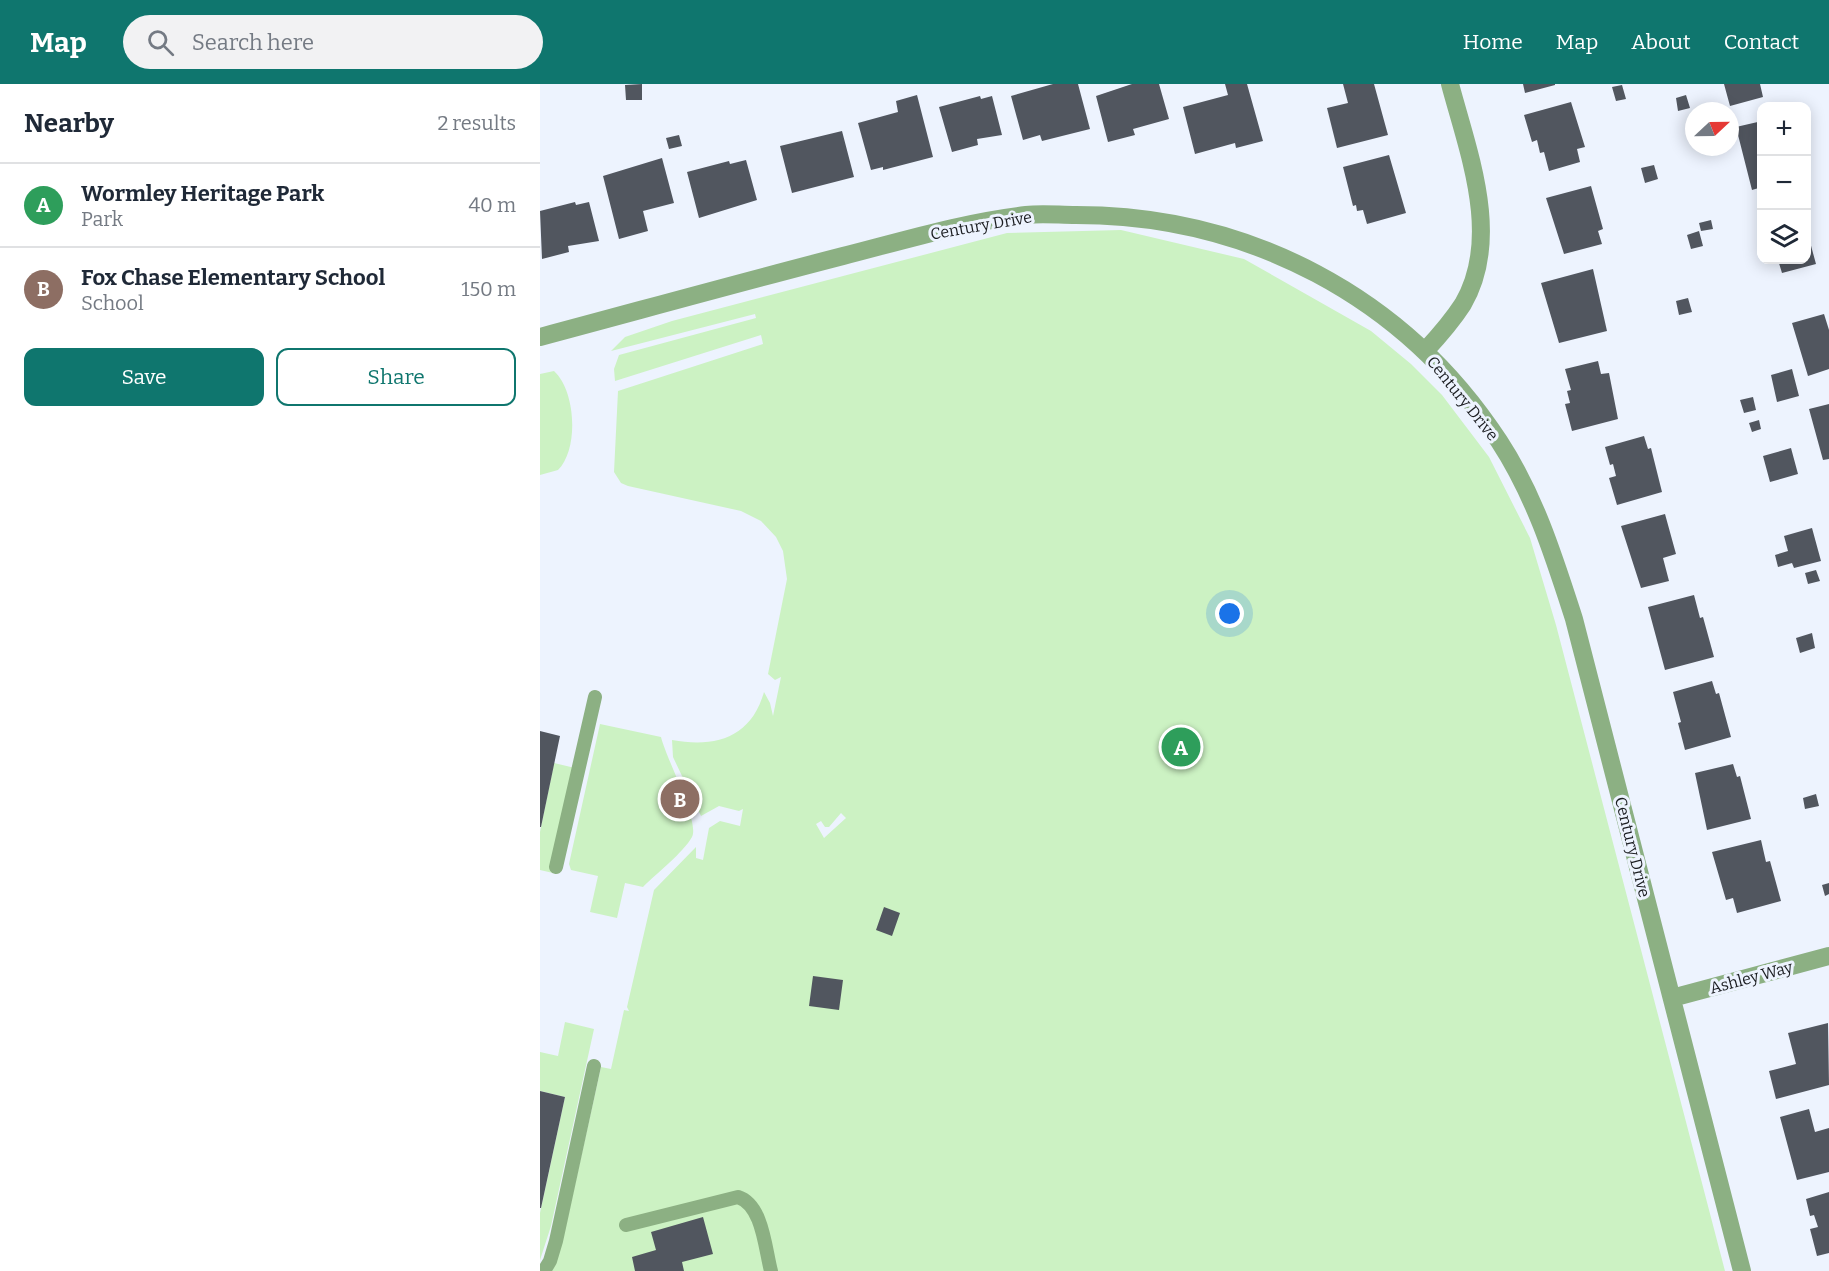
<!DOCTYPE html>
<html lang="en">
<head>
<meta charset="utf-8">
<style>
  :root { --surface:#fff; --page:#f2f2f3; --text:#1f2937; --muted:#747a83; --line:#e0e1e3; --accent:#0f766e }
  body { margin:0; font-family:Bitter,serif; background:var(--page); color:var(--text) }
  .controls { position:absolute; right:18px; top:18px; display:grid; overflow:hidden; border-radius:12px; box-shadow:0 3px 15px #0003 }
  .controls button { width:54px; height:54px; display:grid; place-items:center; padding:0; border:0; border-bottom:2px solid var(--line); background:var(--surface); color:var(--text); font:30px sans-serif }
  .compass { position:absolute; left:1145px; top:18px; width:54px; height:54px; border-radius:50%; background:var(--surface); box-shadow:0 3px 15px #0003; rotate:68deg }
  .you { position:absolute; left:690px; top:530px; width:21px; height:21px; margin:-15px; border:4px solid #fff; border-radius:50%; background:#1a73e8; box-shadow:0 0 0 9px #1a73e833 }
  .badge { display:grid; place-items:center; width:39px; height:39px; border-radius:50%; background:var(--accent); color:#fff; font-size:20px; font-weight:700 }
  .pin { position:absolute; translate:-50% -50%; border:3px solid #fff; box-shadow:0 2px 6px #0006 }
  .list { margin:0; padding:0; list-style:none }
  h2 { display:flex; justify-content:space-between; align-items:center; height:78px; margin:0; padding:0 24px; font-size:26px }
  h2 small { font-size:20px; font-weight:400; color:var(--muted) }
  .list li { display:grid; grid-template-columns:39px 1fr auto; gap:18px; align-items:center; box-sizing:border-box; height:84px; padding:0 24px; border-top:2px solid var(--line) }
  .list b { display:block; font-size:22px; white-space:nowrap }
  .list p { margin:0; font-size:20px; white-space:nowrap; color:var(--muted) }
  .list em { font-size:20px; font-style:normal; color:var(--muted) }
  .actions { display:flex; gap:12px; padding:18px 24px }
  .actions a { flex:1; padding:14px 0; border:2px solid var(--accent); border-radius:12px; text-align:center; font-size:21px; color:var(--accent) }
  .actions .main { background:var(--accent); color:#fff }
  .icon { flex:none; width:33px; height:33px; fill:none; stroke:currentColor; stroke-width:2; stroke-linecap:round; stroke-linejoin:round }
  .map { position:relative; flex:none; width:1289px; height:1187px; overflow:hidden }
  header { display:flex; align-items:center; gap:36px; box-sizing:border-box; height:84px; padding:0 30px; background:var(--accent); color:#fff }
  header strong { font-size:28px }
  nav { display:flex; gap:33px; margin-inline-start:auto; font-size:21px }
  .search { width:420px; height:54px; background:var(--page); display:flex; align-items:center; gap:15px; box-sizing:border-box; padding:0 21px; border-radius:33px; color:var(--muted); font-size:22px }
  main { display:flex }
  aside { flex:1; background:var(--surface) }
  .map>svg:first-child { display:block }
  .green { fill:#ccf2c3; fill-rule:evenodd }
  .building { fill:#51565f }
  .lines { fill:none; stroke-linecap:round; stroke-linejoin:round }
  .service { stroke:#8cb083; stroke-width:14 }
  .minor { stroke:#8cb083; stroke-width:18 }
  .labels { text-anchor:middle; stroke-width:6; stroke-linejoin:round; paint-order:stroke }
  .street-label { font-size:16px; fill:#1b1d21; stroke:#edf3fe }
</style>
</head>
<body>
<header>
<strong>Map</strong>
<div class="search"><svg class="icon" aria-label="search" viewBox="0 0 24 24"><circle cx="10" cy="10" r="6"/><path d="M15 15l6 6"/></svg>Search here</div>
<nav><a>Home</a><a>Map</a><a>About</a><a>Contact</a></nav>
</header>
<main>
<aside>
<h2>Nearby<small>2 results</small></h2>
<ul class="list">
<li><span class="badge" style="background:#2e9e5b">A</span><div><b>Wormley Heritage Park</b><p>Park</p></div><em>40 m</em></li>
<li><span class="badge" style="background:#8d6e63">B</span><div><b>Fox Chase Elementary School</b><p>School</p></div><em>150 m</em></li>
</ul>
<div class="actions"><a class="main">Save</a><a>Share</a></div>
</aside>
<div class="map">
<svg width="1289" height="1187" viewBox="0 0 1289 1187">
  <rect width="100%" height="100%" fill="#edf3fe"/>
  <!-- green -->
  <path class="green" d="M581,146l123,29 127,72 40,33 31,31 47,62 41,81 26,87 169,646h-1173l14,-46 35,-158 10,2 13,-59 5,1 -2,-4 27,-117 42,-43v11l7,2 6,-32 11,-7 20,5 3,-17 -4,2 -20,-5 -18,10 -28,-59 -1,-17c43,8 79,-2 92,-48l6,11 3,13 8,-39 -6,3 -7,-6 19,-95 -4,-28 -7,-14 -15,-16 -20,-10 -113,-25 -7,-3 -7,-11 4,-81 145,-47 -2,-9 -146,46 -1,-12 5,-14 137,-37 -1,-4 -144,37 14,-14 47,-16 335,-88zM301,729l5,5 -22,20 -8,-14 5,-3 4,6h4z
    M14,287c22,20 25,78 4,99l-18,5v-101z
    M60,640l61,13c5,21 39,85 31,100 -9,16 -35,36 -49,50l-18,-4 -8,35 -27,-6 8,-36 -27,-6 -2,-6z
    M14,679l21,5 -22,105 -13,-3v-38z
    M25,938l29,7 -43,197 -11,34v-47l25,-116 -25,-6v-39l18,4z"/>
  <!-- building -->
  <path class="building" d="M102,0v16h-16l-1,-15z
    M513,0h25l12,45 -48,12 -2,-6 -17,5 -12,-44z
    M592,0h27l10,35 -36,10 2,6 -27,7 -12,-46z
    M685,0h22l16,57 -27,7 -1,-5 -40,11 -12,-47 45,-12z
    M803,0h31l14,51 -51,13 -10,-40 21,-5z
    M983,0h32v1l-30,8z
    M1184,0h36l3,13 -33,9z
    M1082,1l4,14 -10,2 -4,-14z
    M377,11l16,62 -50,13v-3l-12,3 -13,-47 40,-11 -2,-11z
    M1146,11l4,13 -12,3 -2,-13z
    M440,12l1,3 11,-3 10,39 -25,4 1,6 -26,7 -13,-45z
    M1031,18l14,45 -8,2 3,13 -31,9 -5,-19 -4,1 -3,-13 -5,2 -8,-27z
    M1222,37v66l-10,3 -16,-63z
    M302,47l12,46 -62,16 -12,-47z
    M139,51l3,11 -13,3 -3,-11z
    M849,71l17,58 -39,11 -4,-14 -6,1 -1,-6 -3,1 -10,-39z
    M122,74l12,45 -31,8 5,20 -29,8 -16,-63z
    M206,76l11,40 -58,18 -12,-46 42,-11 1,3z
    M1114,81l4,14 -13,4 -4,-15z
    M1051,102l12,43 -5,2 4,13 -38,10 -18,-56z
    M35,118l1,3 13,-3 10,39 -31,5 1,6 -27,7 -2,-48z
    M1171,136l2,9 -12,2 -2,-8z
    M1159,147l4,15 -12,3 -4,-14z
    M1267,147l9,33 -34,9 -4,-13h28z
    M1053,185l14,62 -48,12 -18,-60z
    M1148,214l4,14 -13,3 -3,-14z
    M1284,230l5,16v39l-21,7 -16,-53z
    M1058,277l3,13 8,-1 9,46 -46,12 -7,-27 5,-1 -3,-12 4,-1 -6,-21z
    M1252,285l7,27 -22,6 -6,-27z
    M1213,313l3,13 -12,3 -4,-13z
    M1289,320v55l-6,1 -14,-51z
    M1219,336l2,9 -9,3 -3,-9z
    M1104,352l4,13 3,-1 11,44 -45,13 -8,-27 7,-2 -3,-12 -3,1 -5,-18z
    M1251,364l7,26 -28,8 -7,-26z
    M1125,430l11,40 -13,4 6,23 -28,7 -20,-62z
    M1272,444l9,33 -27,7 -2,-5 -14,4 -3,-12 13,-4 -4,-15z
    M1276,486l4,11 -12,3 -3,-11z
    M1154,511l6,23 3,-1 11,40 -49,13 -17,-63z
    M1272,549l3,15 -15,5 -4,-15z
    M1172,597l4,13 3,-1 12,44 -46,13 -7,-27 3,-1 -8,-30z
    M0,647l20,5 -19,91h-1z
    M1193,680l4,13 3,-1 11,43 -44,11 -12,-57z
    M1276,710l3,12 -14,3 -2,-11z
    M1221,756l5,22 4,-1 11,40 -44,12 -4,-15 -7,2 -14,-48z
    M1289,799v11l-4,2 -3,-11z
    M344,823l16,6 -8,23 -16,-6z
    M273,892l30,4 -4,30 -30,-4z
    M1288,939l1,62 -53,14 -7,-28 27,-7 -8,-31z
    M0,1007l25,6 -24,111h-1z
    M1269,1025l6,23 14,-4v44l-32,8 -17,-63z
    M1289,1108v61l-12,3 -7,-27 8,-2 -4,-12 -4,1 -4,-17z
    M163,1133l10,37 -31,8 2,9h-49l-3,-14 24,-7 -5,-18z"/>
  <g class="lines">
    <!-- service -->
    <path class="service" d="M16,783l39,-170
      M86,1141l112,-28c25,8 27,52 33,74
      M4,1187l6,-10 6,-20 38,-175"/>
    <!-- minor -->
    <path class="minor" d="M0,253c101,-27 202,-55 303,-81 59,-15 121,-34 183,-41 16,-2 33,0 50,0 172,0 328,81 423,226 36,55 55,116 75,178l168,652
      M885,267c14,-15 27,-30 38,-47 39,-67 5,-152 -13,-220
      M1132,914l157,-42"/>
  </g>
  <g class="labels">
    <!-- street labels -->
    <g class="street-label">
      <text transform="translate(441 141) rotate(-10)" y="6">Century Drive</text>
      <text transform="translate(923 314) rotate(51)" y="6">Century Drive</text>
      <text transform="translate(1093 763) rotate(76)" y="6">Century Drive</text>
      <text transform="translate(1211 893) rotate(-15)" y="6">Ashley Way</text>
    </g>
  </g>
</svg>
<div class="controls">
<button>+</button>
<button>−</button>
<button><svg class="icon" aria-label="layers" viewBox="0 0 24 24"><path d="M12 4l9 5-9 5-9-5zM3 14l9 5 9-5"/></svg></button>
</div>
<svg class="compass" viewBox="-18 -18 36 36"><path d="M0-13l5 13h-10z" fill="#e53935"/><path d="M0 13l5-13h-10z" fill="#747a83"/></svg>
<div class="you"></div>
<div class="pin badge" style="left:641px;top:663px;background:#2e9e5b">A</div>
<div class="pin badge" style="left:140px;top:715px;background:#8d6e63">B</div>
</div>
</main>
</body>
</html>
